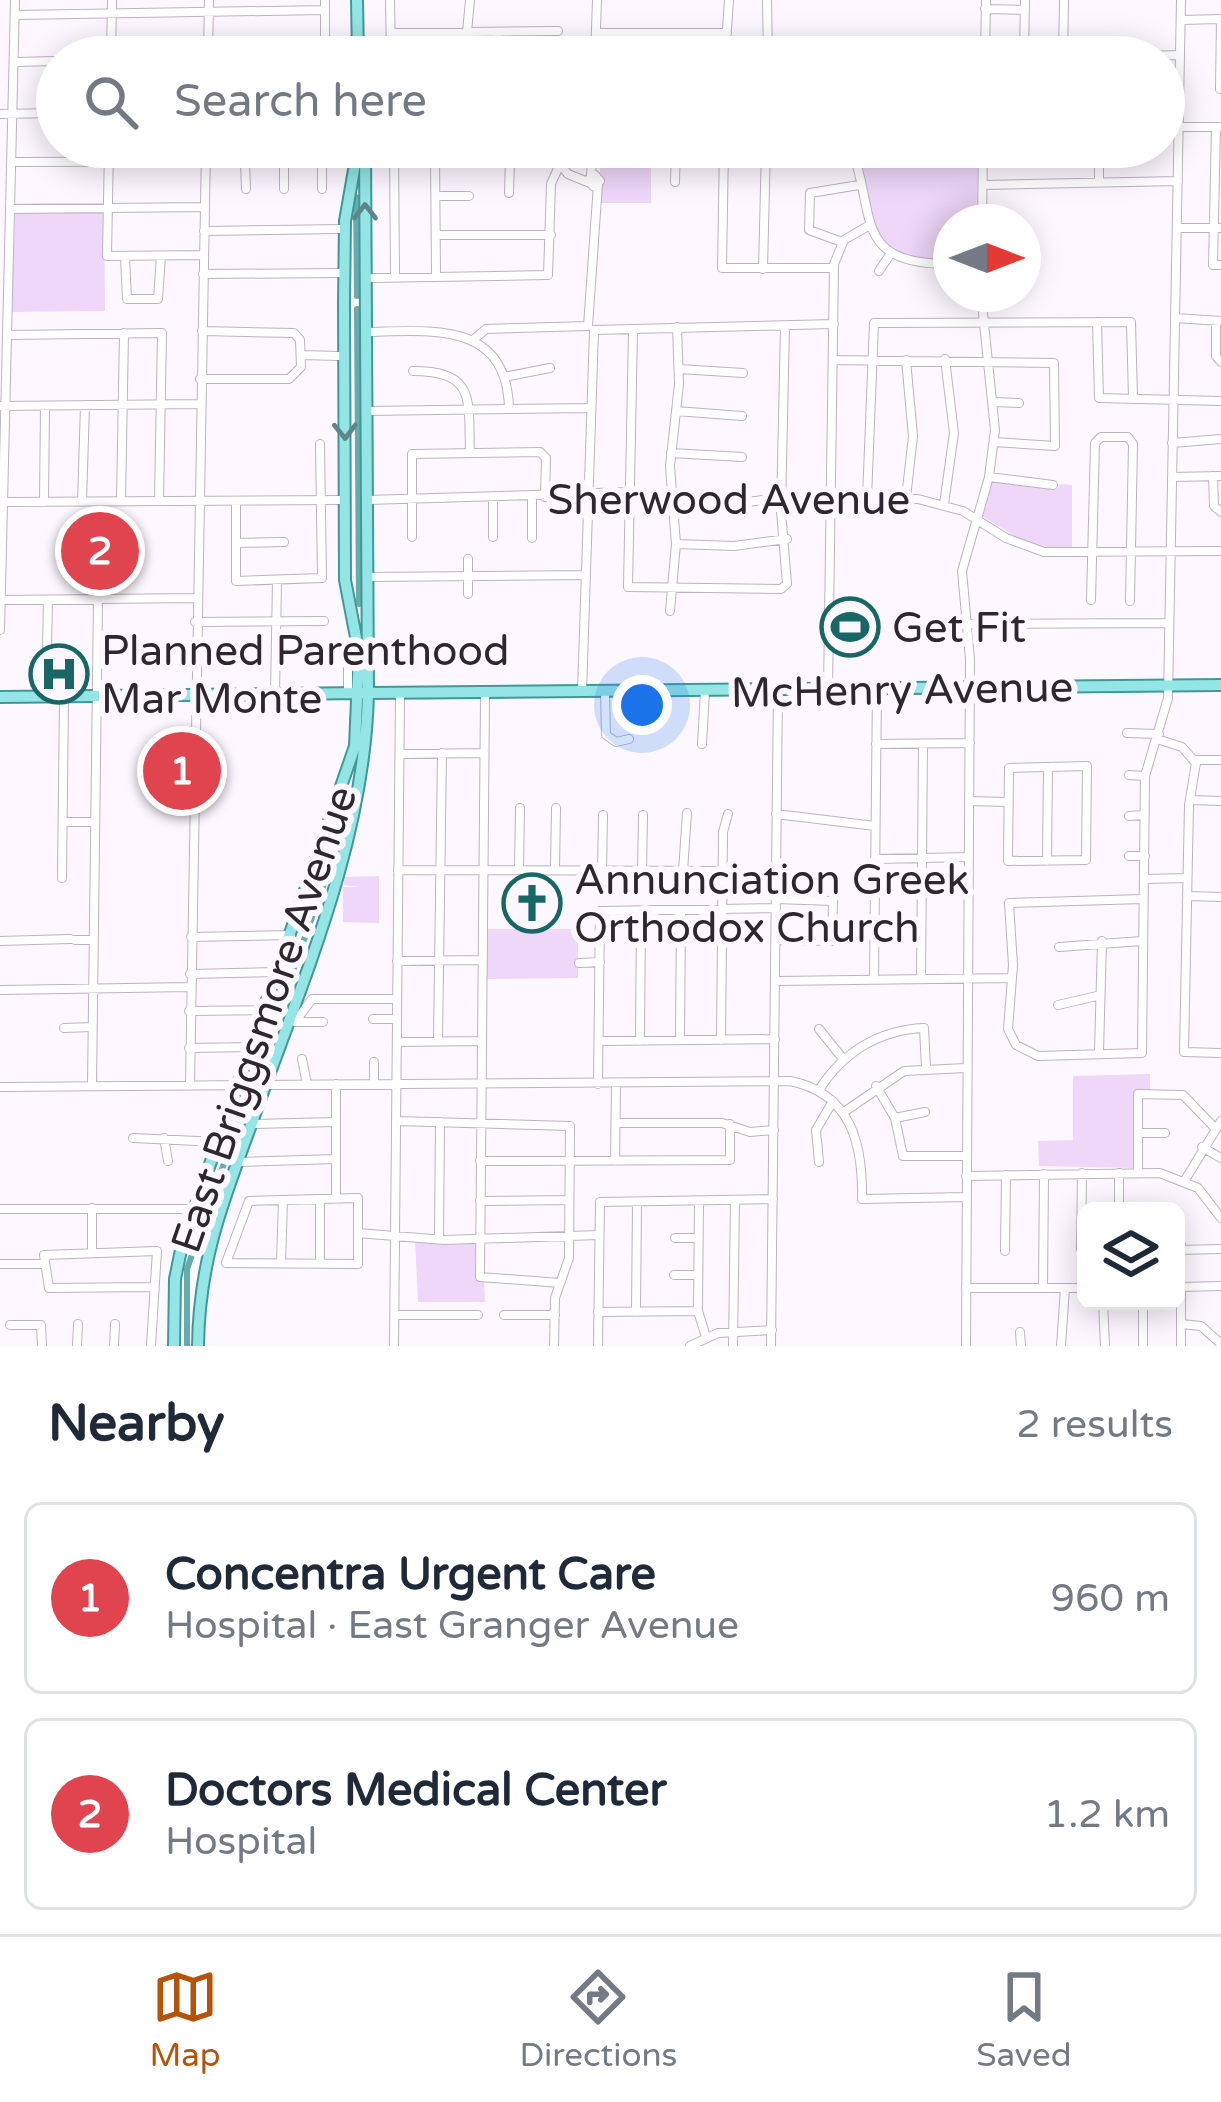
<!DOCTYPE html>
<html lang="en">
<head>
<meta charset="utf-8">
<style>
  :root { --surface:#fff; --page:#f2f2f3; --text:#1f2937; --muted:#747a83; --line:#e0e1e3; --accent:#b45309 }
  body { margin:0; font-family:"Varela Round",sans-serif; background:var(--page); color:var(--text) }
  .controls { position:absolute; right:36px; bottom:36px; display:grid; overflow:hidden; border-radius:18px; box-shadow:0 6px 30px #0003 }
  .controls button { width:108px; height:108px; display:grid; place-items:center; padding:0; border:0; border-bottom:3px solid var(--line); background:var(--surface); color:var(--text); font:60px sans-serif }
  .compass { position:absolute; left:933px; top:204px; width:108px; height:108px; border-radius:50%; background:var(--surface); box-shadow:0 6px 30px #0003; rotate:90deg }
  .you { position:absolute; left:642px; top:705px; width:42px; height:42px; margin:-30px; border:9px solid #fff; border-radius:50%; background:#1a73e8; box-shadow:0 0 0 18px #1a73e833 }
  .badge { display:grid; place-items:center; width:78px; height:78px; border-radius:50%; background:var(--accent); color:#fff; font-size:39px; font-weight:700 }
  .pin { position:absolute; translate:-50% -50%; border:6px solid #fff; box-shadow:0 3px 12px #0006 }
  .list { margin:0; padding:0; list-style:none }
  h2 { display:flex; justify-content:space-between; align-items:center; height:156px; margin:0; padding:0 48px; font-size:51px }
  h2 small { font-size:39px; font-weight:400; color:var(--muted) }
  .list li { display:grid; grid-template-columns:78px 1fr auto; gap:36px; align-items:center; box-sizing:border-box; height:192px; margin:0 24px 24px; padding:0 24px; border:3px solid var(--line); border-radius:18px }
  .list b { display:block; font-size:45px; white-space:nowrap }
  .list p { margin:0; font-size:39px; white-space:nowrap; color:var(--muted) }
  .list em { font-size:39px; font-style:normal; color:var(--muted) }
  .icon { flex:none; width:66px; height:66px; fill:none; stroke:currentColor; stroke-width:2; stroke-linecap:round; stroke-linejoin:round }
  .map { position:relative; flex:none; width:1221px; height:1346px; overflow:hidden }
  .search { position:absolute; background:var(--surface); box-shadow:0 6px 30px #0003; left:36px; right:36px; top:36px; height:132px; display:flex; align-items:center; gap:30px; box-sizing:border-box; padding:0 42px; border-radius:66px; color:var(--muted); font-size:45px }
  .sheet { height:588px; background:var(--surface) }
  nav { display:flex; justify-content:space-around; align-items:center; box-sizing:border-box; height:168px; border-top:3px solid var(--line); background:var(--surface); font-size:33px; color:var(--muted) }
  nav a { display:grid; justify-items:center; gap:6px }
  nav .on { color:var(--accent) }
  .map>svg:first-child { display:block }
  .green { fill:#eed7f9 }
  .lines { fill:none; stroke-linecap:round; stroke-linejoin:round }
  .canal { stroke:#65adab; stroke-width:6 }
  .minor-casing { stroke:#bdb2c2; stroke-width:10 }
  .major-casing { stroke:#419899; stroke-width:14 }
  .minor { stroke:#fff; stroke-width:8 }
  .major { stroke:#94e5e5; stroke-width:10 }
  .oneway { stroke:#60868a }
  .labels { text-anchor:middle; stroke-width:12; stroke-linejoin:round; paint-order:stroke }
  .street-label { font-size:42px; fill:#2c282e; stroke:#fdf8ff }
  .poi-label { font-size:42px; fill:#2c282e; stroke:#fdf8ff; text-anchor:start }
</style>
</head>
<body>
<div class="map">
<svg width="1221" height="1346" viewBox="0 0 1221 1346">
  <rect width="100%" height="100%" fill="#fdf8ff"/>
  <!-- green -->
  <path class="green" d="M597,147h54v56h-55l5,-24z
    M855,147h123l-1,75h-26v39c-86,0 -78,-46 -96,-114z
    M104,211l1,100 -93,1 3,-100z
    M993,481l63,9 5,-6 11,1v66l-46,-8 -44,-27z
    M379,876v47l-36,-1v-35h18l-17,-2v-8z
    M487,929h91v49l-91,1z
    M1150,1074v16l-15,4 -1,74 -95,-2 -1,-25 35,-1v-64z
    M415,1239l61,4 -1,37 9,1 1,21h-67z"/>
  <g class="lines">
    <!-- canal -->
    <path class="canal" d="M356,197l1,99
      M357,309l2,295
      M261,1061l82,-231
      M187,1346v-77l56,-160"/>
    <!-- minor casing -->
    <g class="minor-casing">
      <path id="minor" d="M325,0v57
        M390,0l1,57
        M767,0l1,57
        M985,9l40,1
        M15,15l310,-5
        M1181,20l40,-1 -1,70
        M467,32l3,-32
        M391,33l167,-2
        M497,33v24
        M596,33h131
        M1025,49h38
        M111,57l1,-57
        M208,57l1,-57
        M595,57l2,-57
        M725,57l4,-57
        M985,57l1,-57
        M1024,57l1,-57
        M1063,57l1,-57
        M1105,57l75,-2
        M14,62l43,-1
        M0,114l57,-1
        M1178,127h41
        M1216,127l-3,138h8
        M109,147l-2,109 96,-1
        M394,147l1,130
        M546,147l22,27 22,9
        M724,147l-2,121h112
        M851,147c26,67 0,118 100,117
        M1099,147v35
        M11,162l327,-1 6,-14
        M245,162l1,27
        M284,162v27
        M322,162v27
        M591,175l2,-28
        M595,175l5,6 -7,5 -4,-7z
        M675,182l1,-35
        M983,185l195,-4
        M509,193l1,-35
        M436,196h33
        M10,209l195,-2
        M982,222l1,-75
        M1177,228h44
        M204,231l136,-2
        M436,235h115
        M842,242l-33,-12 1,-37 49,-8
        M125,257l2,42h31l3,-43
        M763,269l3,-122
        M879,271l12,-18
        M203,274l137,-1
        M436,276l-1,-123 21,5 93,-5
        M373,278l175,-3 3,-91 8,-18
        M1175,318l46,3
        M1216,321v35l5,6
        M1097,322l2,76 122,3
        M588,326l10,-142
        M594,330l240,-6
        M633,331l-5,256 153,2 6,-5 -6,-73 4,-185
        M366,332c65,-1 141,-12 143,77
        M7,335l155,-2 -3,167
        M473,340l13,-11 102,-3
        M301,355l38,1
        M833,360l221,3 1,83 -61,-4
        M906,360l7,76 -7,62
        M679,369l64,4
        M413,371c64,0 55,30 57,82
        M504,377l46,-9
        M200,379h89l12,-12 -1,-27 -6,-7 -92,-2
        M993,402l26,1
        M1,406l198,-2
        M367,411l222,-3
        M676,411l66,5
        M1172,443l49,-4
        M671,453l71,4
        M1213,476l1,30 7,6
        M989,477l64,8
        M1172,477l49,-1
        M532,497v41
        M867,498l7,-175 257,-1 2,76
        M367,500l262,-8 96,13 53,-7 140,1 45,12 43,27 38,14 177,-1
        M121,501l3,-168
        M3,502l339,-2
        M44,502l1,-96
        M82,502l3,-97
        M236,502v79l86,-3 -2,-134
        M944,504l10,-71 -9,-74
        M412,537v-83l128,-2 6,6 -1,39
        M493,537v-40
        M236,543l48,-1
        M676,544l58,2 53,-7
        M367,577l218,-2
        M468,594v-35
        M1,600l194,-2
        M1091,600l4,-157 6,-6h27l5,7 -3,157
        M670,611l6,-67 -6,-78 9,-82 -2,-57
        M195,622l129,-1
        M967,624l202,-1
        M0,630l15,-630
        M828,689l6,-425 10,-24 24,-14
        M582,692l12,-361
        M605,692l1,43 10,7 13,-3
        M275,694l2,-113
        M348,694v-42
        M485,695l-5,582 80,6
        M46,697l2,-97
        M1127,733l32,1
        M1157,739l25,8 14,16 -7,42 -5,247 37,1
        M702,744l3,-53
        M876,744l94,-1
        M400,754l84,-1
        M1195,760h26
        M1087,766l-1,94 -78,1 1,-93z
        M1129,775l16,1
        M1190,800l31,1
        M969,801l39,1
        M776,814l99,12
        M1129,816l15,-1
        M63,822h31
        M1129,856h16
        M876,859l93,-2
        M1047,861l1,-94
        M519,869l1,-61
        M555,869l1,-61
        M398,870l325,1
        M683,871l4,-58
        M602,872l1,-57
        M642,872l1,-57
        M62,878l2,-181
        M1144,879l43,-1
        M1188,896l33,1
        M1143,899l-134,4 4,62 -5,64 8,16 22,11 104,-3 3,-277 23,-78 13,-698
        M191,937l100,-2
        M75,940h18
        M776,940l56,1 1,-40 -57,-2
        M0,941l70,-2
        M1059,947l83,-6
        M397,961l84,-1
        M579,963l21,-1
        M190,974l88,-2
        M874,979l3,-291
        M921,979l2,-235
        M776,981l236,-3
        M0,990l190,-3
        M1058,1005l39,-9
        M189,1011l77,-1
        M373,1019h24
        M323,1022h-28l17,-23h85
        M64,1028l28,-1
        M819,1029l25,31
        M680,1040l1,-130
        M721,1040l2,-208 5,-18
        M438,1041l4,-288
        M599,1041l176,-2
        M640,1041l1,-130
        M397,1042l84,-1
        M189,1048l64,-1
        M1099,1052l3,-111
        M302,1059l5,25
        M374,1083v-21
        M598,1084l2,-173 176,-3
        M92,1086l6,-487
        M190,1086l16,-939
        M876,1086l19,32 8,38h63
        M0,1087l790,-6c61,12 73,63 72,118l104,-2
        M819,1090c24,-38 60,-60 105,-62l2,39
        M844,1112l60,-41 62,-3
        M895,1118l30,-6
        M396,1121l174,5 -1,132 -14,40 -1,48
        M616,1123h106l28,9 24,-2
        M253,1124l83,-2
        M1138,1133h27
        M133,1138l86,4
        M164,1138l4,23
        M1202,1147l19,11
        M480,1161l250,-1v-36
        M615,1161l1,-77
        M237,1162l99,-3
        M819,1162l-3,-32 17,-29
        M1138,1172v-78l45,1 32,33
        M966,1176l194,-3 38,15 23,30
        M1185,1180l36,-59
        M358,1198v66l-132,-1 23,-62z
        M336,1199v-115
        M480,1201l89,-1
        M699,1201l-1,110 8,26
        M92,1208v43
        M0,1209h195
        M1119,1211v-38
        M1176,1226l6,23
        M358,1233l86,7 155,-5
        M675,1238h23
        M439,1239l1,-117
        M1081,1249l1,-76
        M1176,1250l45,-1
        M1005,1251l1,-76
        M281,1263l2,-63
        M320,1263v-64
        M0,1264h44
        M674,1275h24
        M966,1288h120
        M1043,1288l1,-114
        M1103,1301l2,45
        M1143,1301v45
        M598,1312l100,-1
        M636,1312l1,-110
        M395,1315h83
        M504,1315h51
        M1181,1324l20,2 20,18
        M10,1325h31l1,21
        M1020,1332l1,14
        M77,1346l1,-22
        M114,1346l1,-22
        M151,1346l6,-95 -113,4 5,33 103,-1
        M394,1346l6,-649
        M598,1346l2,-144 173,-3
        M690,1346l28,-13 54,-3
        M733,1346l2,-145
        M771,1346l7,-656
        M966,1346l4,-687 -8,-88 27,-94 6,-47 -14,-136
        M1061,1346l4,-58
        M1181,1346v-59l40,-1"/>
    </g>
    <!-- major casing -->
    <g class="major-casing">
      <path id="major" d="M357,0l1,57
        M368,693l853,-8
        M0,697l363,-4
        M255,1050l10,35
        M174,1346l1,-67 7,-34 173,-499 4,-93 -14,-73 -1,-278 1,-81 13,-74
        M198,1346c1,-84 24,-143 53,-221 49,-139 114,-282 117,-432l-3,-546"/>
    </g>
    <!-- minor -->
    <use href="#minor" class="minor"/>
    <!-- major -->
    <use href="#major" class="major"/>
  </g>
  <!-- one-way arrows -->
  <defs><path id="oneway-chevron" d="M-2-3.5L2.5 0L-2 3.5" fill="none" stroke-width="1.6" stroke-linecap="round" stroke-linejoin="round" transform="scale(3)"/></defs>
  <g class="oneway">
    <use href="#oneway-chevron" transform="translate(365 212) rotate(-90)"/>
    <use href="#oneway-chevron" transform="translate(345 431) rotate(89)"/>
  </g>
  <!-- icons -->
  <defs>
    <g id="stadium-ring" transform="scale(3)"><circle r="9.5" fill="#fdf8ff" stroke="#186666" stroke-width="1.5"/><path d="M0-5a6.5 5 0 1 0 0 10a6.5 5 0 1 0 0-10ZM-3.5-1.8h7v3.6h-7Z" fill="#186666"/></g>
    <g id="hospital-ring" transform="scale(3)"><circle r="9.5" fill="#fdf8ff" stroke="#186666" stroke-width="1.5"/><path d="M-5-5h3v3.5h4V-5h3V5h-3V1.5h-4V5h-3Z" fill="#186666"/></g>
    <g id="church-ring" transform="scale(3)"><circle r="9.5" fill="#fdf8ff" stroke="#186666" stroke-width="1.5"/><path d="M-1.2-6h2.4v3.5h3.3v2.4h-3.3V6h-2.4V-.1h-3.3v-2.4h3.3Z" fill="#186666"/></g>
  </defs>
  <g fill-rule="evenodd">
    <use href="#stadium-ring" x="850" y="627"/>
    <use href="#hospital-ring" x="59" y="674"/>
    <use href="#church-ring" x="532" y="903"/>
  </g>
  <g class="labels">
    <!-- street labels -->
    <g class="street-label">
      <text x="729" y="514">Sherwood Avenue</text>
      <text transform="translate(902 689) rotate(-1)" y="15">McHenry Avenue</text>
      <text transform="translate(263 1019) rotate(-71)" y="15">East Briggsmore Avenue</text>
    </g>
    <!-- poi labels -->
    <g class="poi-label">
      <text x="892" y="642">Get Fit</text>
      <text x="101" y="665">Planned Parenthood<tspan x="101" dy="48">Mar Monte</tspan></text>
      <text x="574" y="894">Annunciation Greek<tspan x="574" dy="48">Orthodox Church</tspan></text>
    </g>
  </g>
</svg>
<div class="controls">
<button><svg class="icon" aria-label="layers" viewBox="0 0 24 24"><path d="M12 4l9 5-9 5-9-5zM3 14l9 5 9-5"/></svg></button>
</div>
<svg class="compass" viewBox="-18 -18 36 36"><path d="M0-13l5 13h-10z" fill="#e53935"/><path d="M0 13l5-13h-10z" fill="#747a83"/></svg>
<div class="you"></div>
<div class="pin badge" style="left:182px;top:771px;background:#e0444e">1</div>
<div class="pin badge" style="left:100px;top:551px;background:#e0444e">2</div>
<div class="search"><svg class="icon" aria-label="search" viewBox="0 0 24 24"><circle cx="10" cy="10" r="6"/><path d="M15 15l6 6"/></svg>Search here</div>
</div>
<section class="sheet">
<h2>Nearby<small>2 results</small></h2>
<ul class="list">
<li><span class="badge" style="background:#e0444e">1</span><div><b>Concentra Urgent Care</b><p>Hospital · East Granger Avenue</p></div><em>960 m</em></li>
<li><span class="badge" style="background:#e0444e">2</span><div><b>Doctors Medical Center</b><p>Hospital</p></div><em>1.2 km</em></li>
</ul>
</section>
<nav>
<a class="on"><svg class="icon" aria-label="map" viewBox="0 0 24 24"><path d="M3 6l6-2 6 2 6-2v14l-6 2-6-2-6 2zM9 4v14M15 6v14"/></svg>Map</a>
<a><svg class="icon" aria-label="directions" viewBox="0 0 24 24"><path d="M12 3l9 9-9 9-9-9zM9 14v-3h6M13 9l2 2-2 2"/></svg>Directions</a>
<a><svg class="icon" aria-label="saved" viewBox="0 0 24 24"><path d="M7 4h10v16l-5-4-5 4z"/></svg>Saved</a>
</nav>
</body>
</html>
